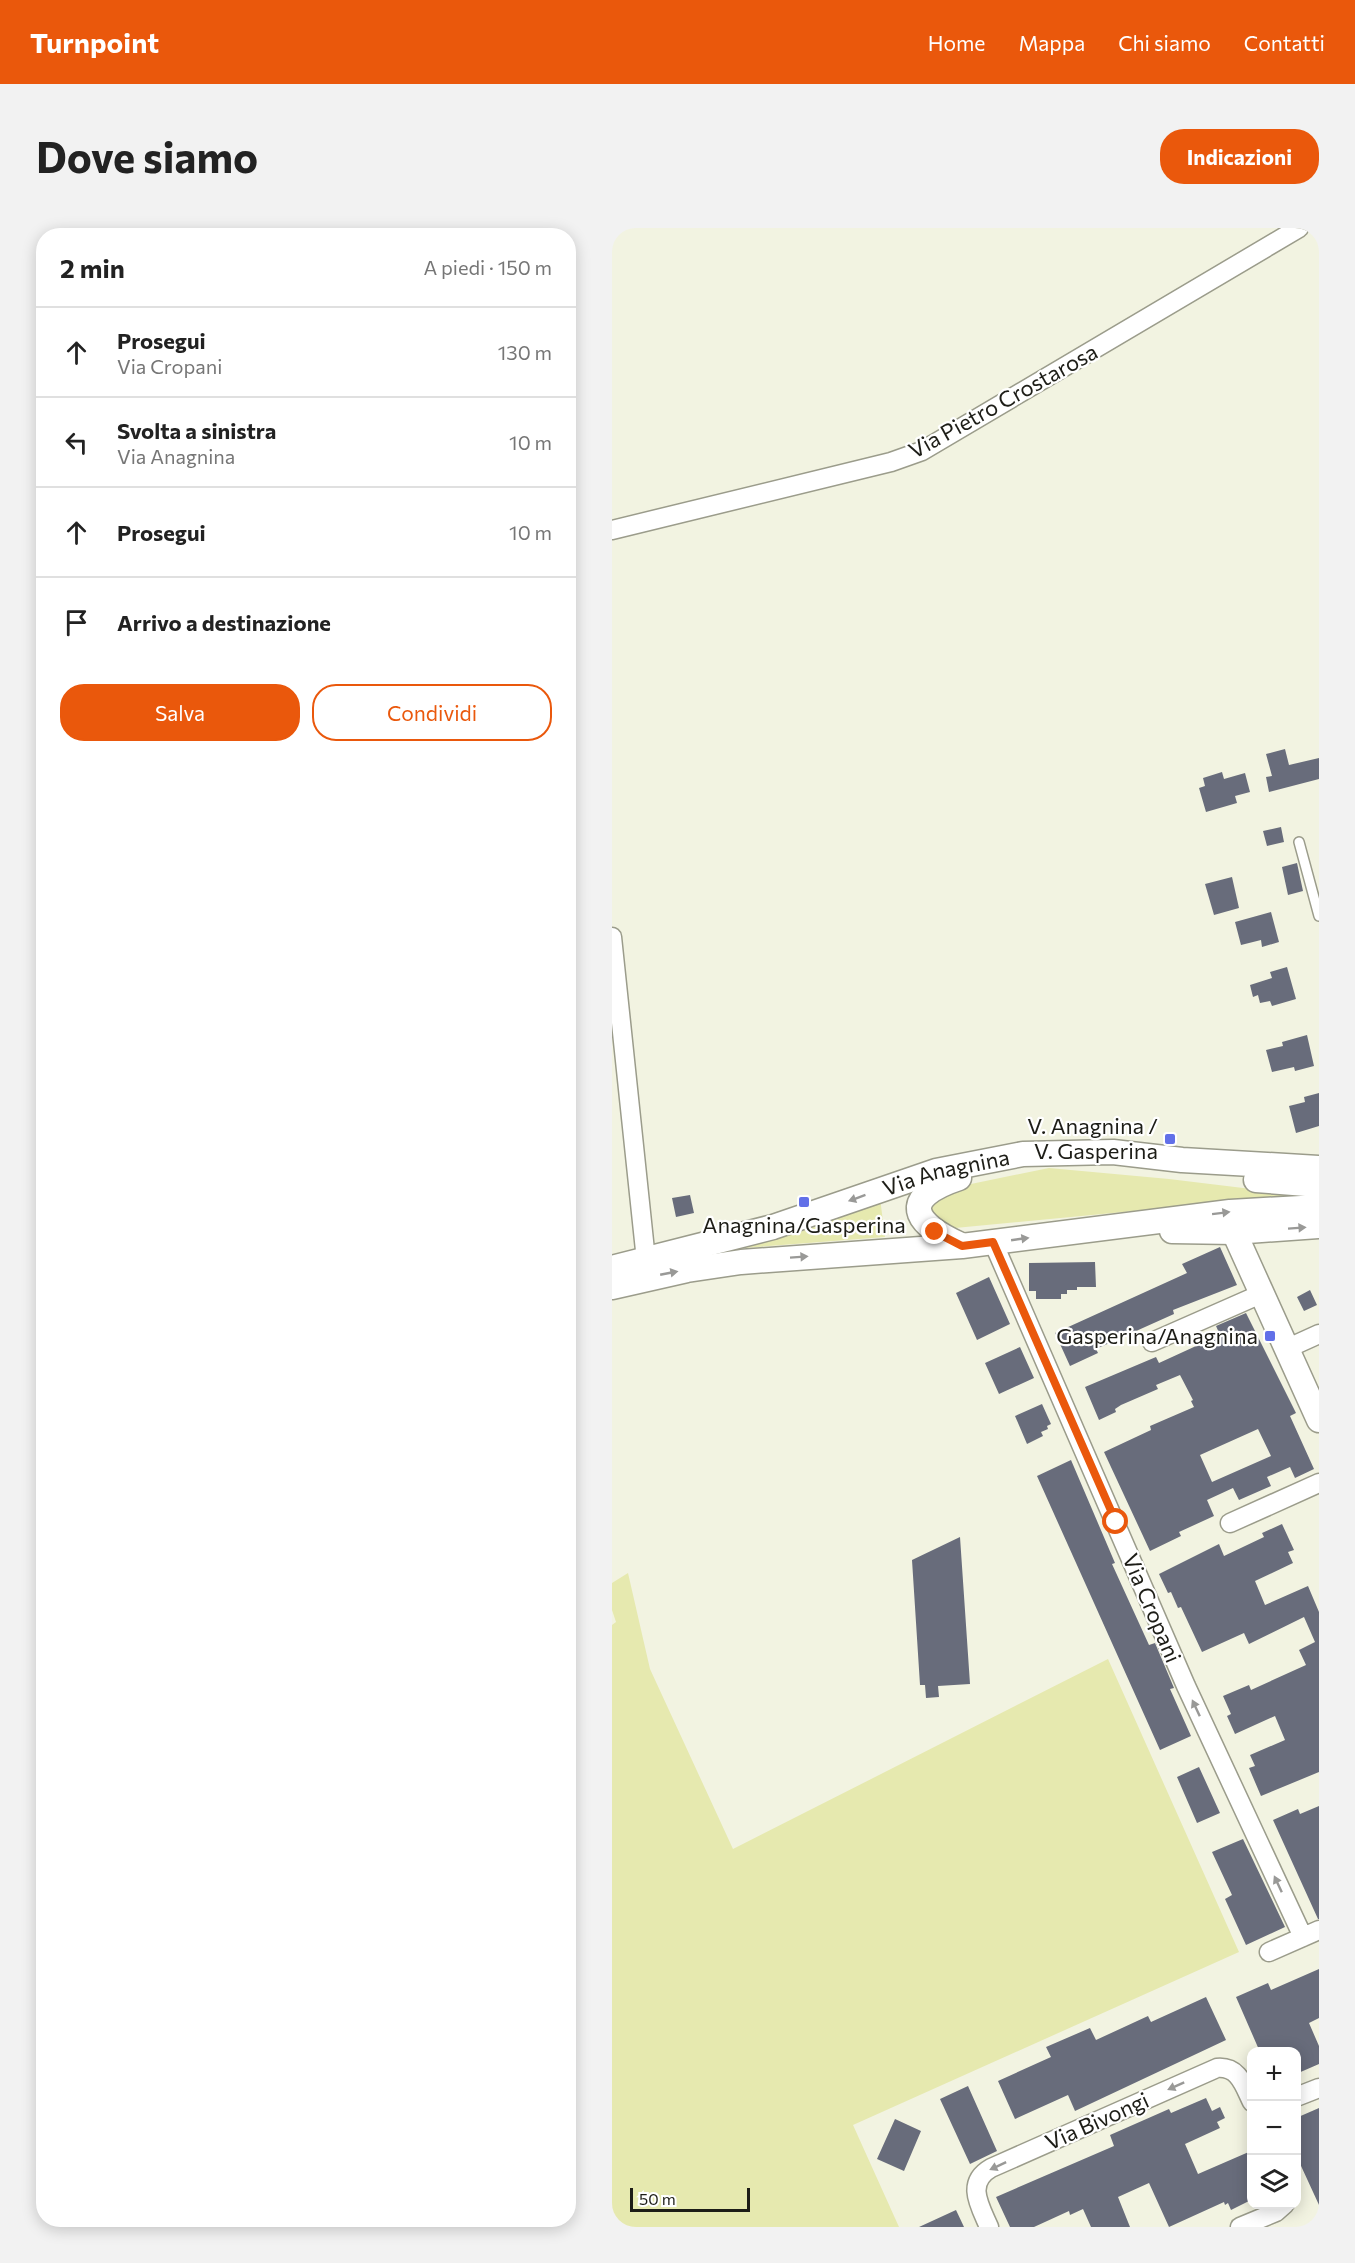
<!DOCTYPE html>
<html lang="it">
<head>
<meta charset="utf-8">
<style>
  :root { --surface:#fff; --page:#f2f2f2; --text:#222; --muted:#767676; --line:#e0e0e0; --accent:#ea580c }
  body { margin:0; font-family:Commissioner,sans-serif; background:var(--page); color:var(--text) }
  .controls { position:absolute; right:18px; bottom:18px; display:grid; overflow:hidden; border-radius:12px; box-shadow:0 3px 15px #0003 }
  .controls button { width:54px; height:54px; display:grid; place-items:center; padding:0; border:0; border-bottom:2px solid var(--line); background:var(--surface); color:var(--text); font:30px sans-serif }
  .scale { position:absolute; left:18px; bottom:15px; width:120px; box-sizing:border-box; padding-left:6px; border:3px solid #1d1d17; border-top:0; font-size:16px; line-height:21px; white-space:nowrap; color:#1d1d17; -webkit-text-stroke:4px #fff; paint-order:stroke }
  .stop { position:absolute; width:18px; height:18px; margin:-14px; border:4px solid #ea580c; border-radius:50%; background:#fff }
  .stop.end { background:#ea580c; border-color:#fff; box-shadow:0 2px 6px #0008 }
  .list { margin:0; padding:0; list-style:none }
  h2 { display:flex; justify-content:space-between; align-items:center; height:78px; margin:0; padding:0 24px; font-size:26px }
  h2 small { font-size:20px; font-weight:400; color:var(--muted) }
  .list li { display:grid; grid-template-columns:39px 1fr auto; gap:18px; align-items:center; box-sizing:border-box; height:90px; padding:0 24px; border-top:2px solid var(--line) }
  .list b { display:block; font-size:22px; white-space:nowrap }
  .list p { margin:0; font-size:20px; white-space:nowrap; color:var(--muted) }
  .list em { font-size:20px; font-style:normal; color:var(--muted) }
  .actions { display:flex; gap:12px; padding:18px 24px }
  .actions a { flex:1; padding:14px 0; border:2px solid var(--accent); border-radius:24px; text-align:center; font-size:21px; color:var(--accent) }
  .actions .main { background:var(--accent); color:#fff }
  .icon { flex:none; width:33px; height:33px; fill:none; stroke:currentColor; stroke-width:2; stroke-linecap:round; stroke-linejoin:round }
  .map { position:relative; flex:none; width:707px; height:1999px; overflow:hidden; border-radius:24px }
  header { display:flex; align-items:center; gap:36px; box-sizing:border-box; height:84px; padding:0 30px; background:var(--accent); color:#fff }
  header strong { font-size:28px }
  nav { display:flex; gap:33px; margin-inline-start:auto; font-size:21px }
  .intro { display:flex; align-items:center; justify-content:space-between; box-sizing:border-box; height:144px; padding:0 36px }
  h1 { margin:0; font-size:42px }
  .button { padding:15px 27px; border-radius:24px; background:var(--accent); color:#fff; font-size:21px; font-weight:700 }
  main { display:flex; gap:36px; padding:0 36px }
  aside { flex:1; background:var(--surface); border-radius:24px; box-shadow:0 3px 15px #0003 }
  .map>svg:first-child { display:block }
  .green { fill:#e6e9af }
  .building { fill:#686c7b; fill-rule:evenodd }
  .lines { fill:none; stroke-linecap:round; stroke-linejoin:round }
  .lane-casing { stroke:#9b9c8b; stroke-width:12 }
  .street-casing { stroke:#9b9c8b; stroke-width:21 }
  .secondary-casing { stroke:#9b9c8b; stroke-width:27 }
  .lane { stroke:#fff; stroke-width:9 }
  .street { stroke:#fff; stroke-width:18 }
  .secondary { stroke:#fff; stroke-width:24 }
  .oneway { fill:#999997 }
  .route { stroke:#ea580c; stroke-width:8 }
  .poi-dot { fill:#6270e8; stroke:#fff; stroke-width:2 }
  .labels { text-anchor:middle; stroke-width:4.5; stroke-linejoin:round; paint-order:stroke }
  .street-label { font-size:22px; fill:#1d1d17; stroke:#fff }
  .poi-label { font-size:22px; fill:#1d1d17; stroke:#fff; text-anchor:end }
</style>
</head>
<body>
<header>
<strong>Turnpoint</strong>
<nav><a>Home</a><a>Mappa</a><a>Chi siamo</a><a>Contatti</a></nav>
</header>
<div class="intro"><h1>Dove siamo</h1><a class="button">Indicazioni</a></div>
<main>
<aside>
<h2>2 min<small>A piedi · 150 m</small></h2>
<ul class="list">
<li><svg class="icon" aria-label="ahead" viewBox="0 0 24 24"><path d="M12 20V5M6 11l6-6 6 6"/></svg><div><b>Prosegui</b><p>Via Cropani</p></div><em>130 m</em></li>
<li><svg class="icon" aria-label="left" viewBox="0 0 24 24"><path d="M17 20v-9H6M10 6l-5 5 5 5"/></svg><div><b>Svolta a sinistra</b><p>Via Anagnina</p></div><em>10 m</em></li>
<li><svg class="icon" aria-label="ahead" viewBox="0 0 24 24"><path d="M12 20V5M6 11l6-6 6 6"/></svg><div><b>Prosegui</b></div><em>10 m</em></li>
<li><svg class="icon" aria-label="arrive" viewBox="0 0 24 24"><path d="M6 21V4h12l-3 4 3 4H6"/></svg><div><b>Arrivo a destinazione</b></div></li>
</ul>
<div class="actions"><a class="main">Salva</a><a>Condividi</a></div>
</aside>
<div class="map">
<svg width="707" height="1999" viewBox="0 0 707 1999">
  <rect width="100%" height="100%" fill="#f2f3e1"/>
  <!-- green -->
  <path class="green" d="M437,940l120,11 133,16 -347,33 -10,-2 -17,-19 7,-12 36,-11z
    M268,970l5,39 -167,13z
    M16,1345l22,96 83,180 375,-190 131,293 -386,173 46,102h-287v-602l4,-3 -4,-12v-27z"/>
  <!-- building -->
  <path class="building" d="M673,521l4,16 30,-7v21l-50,13 -3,-15 6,-1 -6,-22z
    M610,544l2,7 21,-6 5,19 -15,4 2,7 -31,9 -7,-24 6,-2 -2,-8z
    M669,599l3,15 -17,4 -4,-15z
    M685,635l6,28 -15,4 -6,-28z
    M620,649l7,31 -25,7 -9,-31z
    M659,684l8,30 -17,5 -1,-7 -20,5 -6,-23z
    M675,739l9,32 -24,7 -2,-5 -10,2 -2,-8 -5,2 -3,-12 22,-7 -2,-6z
    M695,807l7,31 -19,5 -1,-4 -22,5 -6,-22 17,-4 -1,-4z
    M707,865v33l-23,7 -7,-27 16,-4 -1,-5z
    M78,967l4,18 -18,4 -4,-19z
    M608,1019l17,38 -64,25 1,4 -78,35 2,4 -28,13 -15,-33 132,-60 -5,-9z
    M483,1034l1,25h-19v3h-10v4h-6v5h-25v-8h-7v-28z
    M377,1049l21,47 -33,16 -21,-47z
    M698,1062l7,15 -13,6 -7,-14z
    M634,1085l50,100 -6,3 24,53 -19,9 -5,-11 -23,10 4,9 -32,14 -6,-12 -26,12 7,16 -35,16 2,4 -31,15 -46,-99 47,-22 -1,-4 44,-19 -3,-6 2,-1 -13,-25 -24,10 2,4 -37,16 -6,4 1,3 -17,8 -14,-33 71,-30 3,6 61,-28 -4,-9zM646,1201l13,27 -59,26 -12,-27z
    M408,1119l14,31 -35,16 -14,-31z
    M430,1176l9,20 -4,2 1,3 -7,3 2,4 -16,8 -12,-28z
    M459,1232l44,103 -3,1 37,81 6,-2 19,45 -4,1 21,47 -31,14 -123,-274z
    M670,1296l12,26 -6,2 5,11 -38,18 10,24 43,-19 11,26v160l-58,24 -12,-28 6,-2 -5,-11 35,-15 -10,-24 -40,18 -8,-18 4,-2 -8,-18 26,-11 2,5 55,-25 -7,-15 16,-8 -11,-25 -55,27 -5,-11 -42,19 -21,-45 -3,1 -7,-16 -3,1 -9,-19 60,-30 5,12 40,-19 -2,-4z
    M348,1309l10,147 -32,2 1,11 -13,1 -1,-13h-5l-8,-125z
    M587,1539l21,46 -23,10 -20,-46z
    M707,1578v113h-1l-45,-99 25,-11 2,5z
    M631,1611l42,88 -39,18 -21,-46 7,-4 -20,-43z
    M707,1741v49l-10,5 10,23v18l-23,10v-22h-36l-24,-55 32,-14 3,7z
    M594,1769l20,43 -151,71 -7,-16 -53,24 -17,-38 53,-24 -5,-10 44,-19 6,12 52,-24 3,6z
    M356,1858l29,65 -27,13 -30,-65z
    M594,1870l6,13 8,-4 5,11 -8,4 3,6 -35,16 13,30 53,-23v49l-20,10 -3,-7 -3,2 -1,-3 -55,25 -20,-44 -31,14 12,30h-39l-8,-18 -13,6 -1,-4 -35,16h-24l-14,-30 118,-51 -4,-11 59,-26 2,4z
    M707,1880v97l-23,-50v-37z
    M283,1891l26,12 -17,40 -27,-12z
    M344,1982l8,17h-45z"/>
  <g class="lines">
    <!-- lane casing -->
    <g class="lane-casing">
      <path id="lane" d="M687,614l20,74"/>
    </g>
    <!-- street casing -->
    <g class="street-casing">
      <path id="street" d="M0,302l279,-68 31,-11 377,-223
        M0,709l34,323
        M381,1014l193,444 117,251
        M540,1114l109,-48
        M674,1121l33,-15
        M618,1295l89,-40
        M657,1724l50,-22
        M684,1869l23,-9
        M377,1999c-9,-21 -24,-44 2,-59l226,-100c22,-2 27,18 35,34
        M628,1999l36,-15 9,-8"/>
    </g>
    <!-- secondary casing -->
    <g class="secondary-casing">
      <g id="secondary">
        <path d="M347,950c-60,20 -47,45 2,67"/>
        <path d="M644,952l63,5"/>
        <path d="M560,1003l62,1 85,-6"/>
        <path d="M622,1004l85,188"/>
        <path id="s1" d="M0,1040l161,-41 163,-56 87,-17 90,-2 69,8 137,8"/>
        <path d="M0,1059l75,-17 54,-8 221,-16 268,-34 89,-5"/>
      </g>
    </g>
    <!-- lane -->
    <use href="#lane" class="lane"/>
    <!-- street -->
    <use href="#street" class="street"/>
    <!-- secondary -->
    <use href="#secondary" class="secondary"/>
  </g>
  <!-- one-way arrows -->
  <defs><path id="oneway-solid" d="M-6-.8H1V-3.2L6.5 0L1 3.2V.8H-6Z" transform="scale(1.5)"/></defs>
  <g class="oneway">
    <use href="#oneway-solid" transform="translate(245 970) rotate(160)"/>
    <use href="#oneway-solid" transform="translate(609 985) rotate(-7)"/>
    <use href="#oneway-solid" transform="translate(685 1000) rotate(-4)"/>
    <use href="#oneway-solid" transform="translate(408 1011) rotate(-8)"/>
    <use href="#oneway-solid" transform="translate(187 1029) rotate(-4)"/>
    <use href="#oneway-solid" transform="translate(57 1045) rotate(-11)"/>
    <use href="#oneway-solid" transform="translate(584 1480) rotate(-115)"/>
    <use href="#oneway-solid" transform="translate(666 1656) rotate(-115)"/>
    <use href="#oneway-solid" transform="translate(564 1858) rotate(156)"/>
    <use href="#oneway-solid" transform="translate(386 1938) rotate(155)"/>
  </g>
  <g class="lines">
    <!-- route -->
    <path class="route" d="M323,1004l27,14 31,-4 123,280"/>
  </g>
  <!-- markers -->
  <g class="poi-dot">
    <rect x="552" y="905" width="12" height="12" rx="3"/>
    <rect x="186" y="968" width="12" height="12" rx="3"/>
    <rect x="652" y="1102" width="12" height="12" rx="3"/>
  </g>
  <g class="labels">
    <!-- street labels -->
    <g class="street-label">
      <text transform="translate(391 173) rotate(-29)" y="8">Via Pietro Crostarosa</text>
      <text dy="8" stroke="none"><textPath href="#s1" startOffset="348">Via Anagnina</textPath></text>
      <text transform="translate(540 1380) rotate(67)" y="8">Via Cropani</text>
      <text transform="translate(485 1893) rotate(-24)" y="8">Via Bivongi</text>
    </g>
    <!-- poi labels -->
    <g class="poi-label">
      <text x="546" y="906">V. Anagnina /<tspan x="546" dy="25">V. Gasperina</tspan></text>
      <text x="192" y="1005" text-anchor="middle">Anagnina/Gasperina</text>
      <text x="646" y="1116">Gasperina/Anagnina</text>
    </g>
  </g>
</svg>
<div class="controls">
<button>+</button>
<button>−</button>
<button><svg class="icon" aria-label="layers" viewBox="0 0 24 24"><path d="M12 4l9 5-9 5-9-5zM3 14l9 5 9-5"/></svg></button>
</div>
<div class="scale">50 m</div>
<div class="stop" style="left:504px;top:1294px"></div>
<div class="stop end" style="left:323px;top:1004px"></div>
</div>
</main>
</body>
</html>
